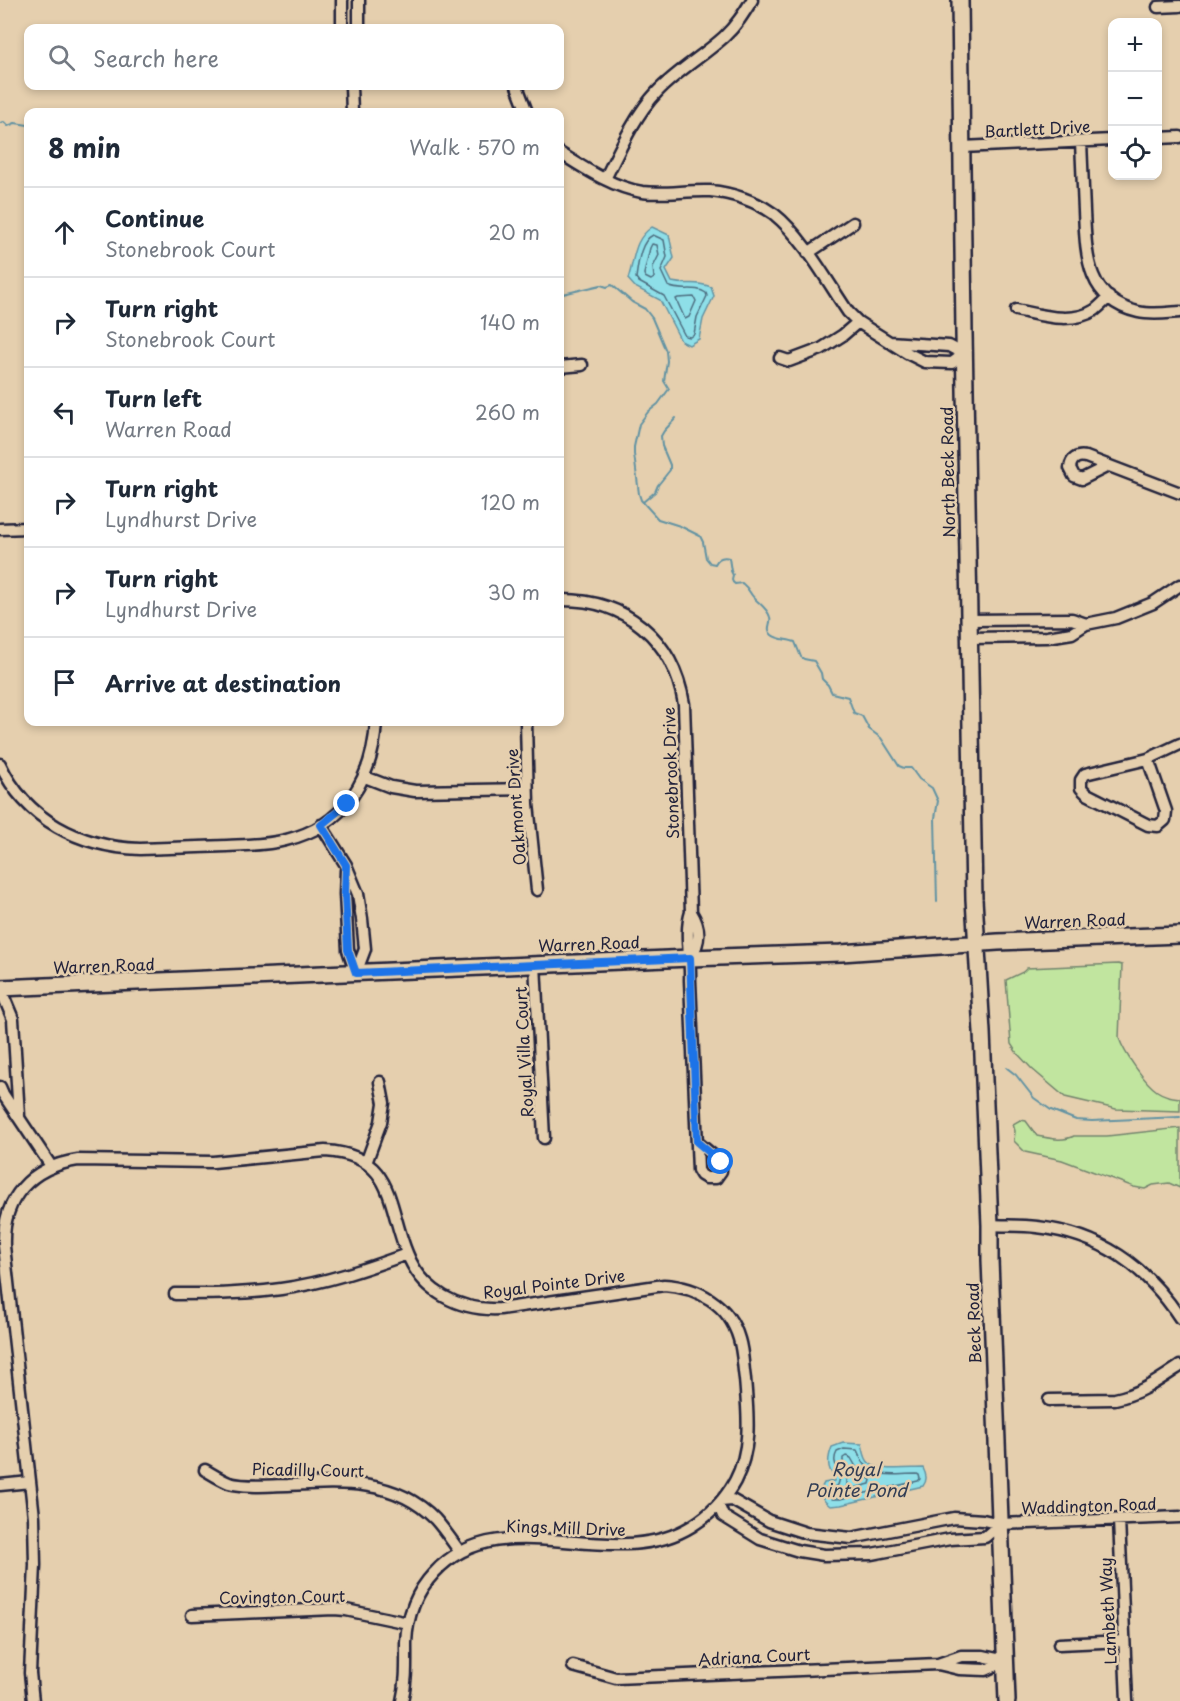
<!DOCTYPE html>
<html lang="en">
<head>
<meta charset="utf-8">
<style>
  :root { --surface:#fff; --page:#f6f6f7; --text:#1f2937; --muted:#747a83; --line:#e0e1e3 }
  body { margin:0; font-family:"Playpen Sans",sans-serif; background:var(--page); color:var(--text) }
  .controls { position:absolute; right:18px; top:18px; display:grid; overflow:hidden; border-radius:12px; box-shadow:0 3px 9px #0003 }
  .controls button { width:54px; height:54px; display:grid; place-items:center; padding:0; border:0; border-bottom:2px solid var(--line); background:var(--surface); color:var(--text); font:30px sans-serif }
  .stop { position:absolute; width:18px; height:18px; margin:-14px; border:4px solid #1a73e8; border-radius:50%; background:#fff }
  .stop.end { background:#1a73e8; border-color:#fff; box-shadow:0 2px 6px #0008 }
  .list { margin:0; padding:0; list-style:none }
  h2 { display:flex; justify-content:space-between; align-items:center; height:78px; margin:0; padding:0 24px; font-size:26px }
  h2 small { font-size:20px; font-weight:400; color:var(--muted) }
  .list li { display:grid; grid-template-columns:39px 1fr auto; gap:18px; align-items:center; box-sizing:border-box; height:90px; padding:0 24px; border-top:2px solid var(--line) }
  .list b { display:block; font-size:22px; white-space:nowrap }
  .list p { margin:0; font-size:20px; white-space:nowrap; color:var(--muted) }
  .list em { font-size:20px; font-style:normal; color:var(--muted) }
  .icon { flex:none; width:33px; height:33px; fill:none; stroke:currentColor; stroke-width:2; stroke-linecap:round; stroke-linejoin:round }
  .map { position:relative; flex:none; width:1180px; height:1701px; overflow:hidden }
  .search { position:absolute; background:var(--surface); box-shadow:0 3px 9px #0003; left:24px; top:24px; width:540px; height:66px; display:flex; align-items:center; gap:15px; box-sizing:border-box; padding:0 21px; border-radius:12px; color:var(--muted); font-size:22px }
  .panel { position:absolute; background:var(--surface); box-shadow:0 3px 9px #0003; left:24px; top:108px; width:540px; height:618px; border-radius:12px }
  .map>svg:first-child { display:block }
  .green { fill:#c1e59f; stroke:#72846d; stroke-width:1.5 }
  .water { fill:#8edfe8; stroke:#6393a3; stroke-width:1.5 }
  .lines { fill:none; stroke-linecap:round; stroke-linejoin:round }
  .shore { stroke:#4d6e80; stroke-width:1.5 }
  .stream { stroke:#6393a3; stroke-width:2 }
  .street-casing { stroke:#22223b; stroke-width:15 }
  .secondary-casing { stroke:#22223b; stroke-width:20 }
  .street { stroke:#e5cfae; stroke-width:10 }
  .secondary { stroke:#e5cfae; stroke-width:15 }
  .route { stroke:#1a73e8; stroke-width:8 }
  .labels { text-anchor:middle; stroke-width:5; stroke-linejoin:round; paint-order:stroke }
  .street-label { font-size:16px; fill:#22223b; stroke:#e5cfae }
  .water-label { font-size:18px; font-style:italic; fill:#323e55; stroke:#e5cfae }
</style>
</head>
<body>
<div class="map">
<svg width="1180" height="1701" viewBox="0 0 1180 1701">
  <rect width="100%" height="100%" fill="#e5cfae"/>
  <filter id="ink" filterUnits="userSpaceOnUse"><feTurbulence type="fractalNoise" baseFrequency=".0167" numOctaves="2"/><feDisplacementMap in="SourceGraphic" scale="12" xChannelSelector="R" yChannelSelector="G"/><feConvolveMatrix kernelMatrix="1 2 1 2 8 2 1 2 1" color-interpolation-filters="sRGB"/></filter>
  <g filter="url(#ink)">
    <!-- green -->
    <path class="green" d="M1118,964l4,1 -3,73c5,15 26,45 38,53 7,5 15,6 23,7v13l-64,-2 -51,-12 -33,-28 -15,-16 -6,-9 -5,-64 17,-8 4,-4z
      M1020,1120l6,1 11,15c12,2 25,6 37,0h33l73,-8v60l-11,-5 -16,2 -8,4 -11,-2 -72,-27 -37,-8 -11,-11 1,-10 -2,-7z"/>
    <!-- water -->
    <path class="water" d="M652,227l17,8 5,23 -8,12 6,12c16,4 23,-2 39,5l3,9 -11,23 -4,20 -10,6 -8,-4 -21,-41 -25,-13 -7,-8c7,-21 5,-39 24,-52z
      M843,1443l19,1c2,7 2,14 7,19 10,9 41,5 54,5 3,6 5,12 0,18l-82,19 -11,1c-8,-6 -12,-14 -6,-23l10,-2 1,-5c-9,-6 -7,-19 -3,-29z"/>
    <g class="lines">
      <!-- shore -->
      <path class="shore" d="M653,235l11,5 3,17 -6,14 7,15c13,7 27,-1 38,7l1,3 -10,21 -3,17 -4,3 -5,-1 -21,-40 -25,-14 -3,-4c2,-14 4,-37 17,-43z
        M652,244l5,1 2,10 -6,12 1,11 -3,2 -6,-3 -1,-3 6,-26z
        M694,297l2,4 -7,16 -4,2 -9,-20 2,-1z
        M844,1449l13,1c12,32 31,24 60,24l2,1 1,4 -2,2 -78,18h-8l-5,-4v-5l11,-5 2,-7c-1,-10 -9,-15 -3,-26z
        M846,1456l5,2 8,14 12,8 -1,4 -20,5 -3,-1v-14l-4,-9v-7z"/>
      <!-- stream -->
      <path class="stream" d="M0,123l4,-1 4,4 7,-3 13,2
        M560,292l3,2 38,-9 6,2 5,-2 20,17 13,7 7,9 14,33 1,10 -3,20 5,8 -11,15 -10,8 -9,12 -5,23v7l5,40 2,6 17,19 22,7 20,10 3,6 3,16 4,5 5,1c3,-6 7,-8 14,-6l2,13 2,4c-1,4 -2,7 2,9l7,-1c5,4 6,6 9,11 5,8 16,13 19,23 2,6 -5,12 2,18 6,5 16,4 23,7l6,15 3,2 10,2 7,12 1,6 6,6 4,8 16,4 6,16 8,3 7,13 12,9 18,28 5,2h7l8,11 13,9 6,13 -3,17 2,84
        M643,502l12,-10 3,-7 12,-15v-5l-8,-19 -1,-10 3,-5 12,-13
        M1007,1068l9,7 18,23 17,12 25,10 16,1 88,-4"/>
      <!-- street casing -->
      <g class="street-casing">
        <path id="street" d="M342,0v28
          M359,0v28
          M1158,7l22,-1
          M351,86l1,26
          M517,86l10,26
          M1158,138l22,-1
          M1081,142c1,23 2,46 3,69 2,43 2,89 54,101 14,3 28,1 42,0
          M963,147l149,-7
          M560,153c24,15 52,34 82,39 22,3 45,-2 68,-1 22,2 46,10 64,23 29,23 53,67 74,98l10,10 14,9 35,22 18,9 27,1 12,-9 -15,-8 -60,-4
          M605,179c14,-28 30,-64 52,-87 20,-21 46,-36 67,-55 12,-11 20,-24 28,-37
          M808,253l45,-30
          M1016,310c25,5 55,15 79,0 5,-4 10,-9 14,-13
          M780,358l9,3 32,-12 22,-14 15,-13
          M560,367l22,-2
          M1108,466l-26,13 -8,-3 -4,-8c1,-9 7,-13 16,-11l94,36
          M0,529l28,-1
          M560,600c65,-1 113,38 124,104l7,208c-7,22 0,45 -1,68l8,190 3,5 5,3h10l5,-7v-9l-24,-20
          M969,620l103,-1 14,5 30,-6 37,-15 27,-18
          M969,638l78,-1 25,-4 14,-9
          M526,722l2,82 9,86
          M1148,759l18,52 -1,9 -7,6 -10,-1 -61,-31 -6,-6v-8l4,-6z
          M1148,759l32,-15
          M0,764c26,56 80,83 140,85 29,-1 58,-2 87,-3 20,-1 40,-1 59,-6 59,-14 87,-62 90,-118
          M365,777l26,10 24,4 112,-2
          M321,825l25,40 12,29 4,25 3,30 -9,24
          M346,870l-1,24 3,56 8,23
          M690,958c11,-16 11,-30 1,-46
          M535,964l9,174
          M0,988l13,31 6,97
          M0,1087l3,7 48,72
          M366,1163l15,-41 3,-19 -4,-21
          M990,1225c16,1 31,0 47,2 63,7 108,38 143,91
          M175,1294c35,0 71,0 106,-5 44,-6 85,-20 126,-35
          M1049,1400l66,-1c25,-5 44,-19 65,-33
          M205,1470c7,4 16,10 24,13 19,5 41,2 59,2 53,-3 107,-7 147,34 9,10 17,22 25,33
          M0,1485l30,-3
          M721,1501l11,-1 37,21 37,12 45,5 103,-20 29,2 17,4 180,-7
          M721,1501l-2,5 4,10 37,23 39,12 25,4 48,-1 78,-15 35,-2 15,-13
          M1119,1520l8,181
          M192,1615l142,-6 12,1 62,13
          M1059,1644l65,-3
          M938,1664l21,5 27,1 20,-9
          M573,1666l43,12 322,-14 23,-8h22l23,5
          M33,1701l-3,-28 5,-108 -1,-48 -30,-271c-2,-48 27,-79 74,-86l135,2 112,-11c70,4 62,54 82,102 15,39 52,58 93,56l164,-24c34,2 65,19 75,54 4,13 4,27 6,40 3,36 7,69 -10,102 -10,18 -25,34 -43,45 -80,50 -191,-27 -258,47 -18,19 -27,44 -28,70 0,20 1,38 -4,58"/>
      </g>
      <!-- secondary casing -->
      <g class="secondary-casing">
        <path id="secondary" d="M960,0l4,333 10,566 8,133 8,193v35l17,441
          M0,988l690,-30 151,-5 157,-11 182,-7"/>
      </g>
      <!-- street -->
      <use href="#street" class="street"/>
      <!-- secondary -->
      <use href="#secondary" class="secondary"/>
    </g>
  </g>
  <g class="lines" filter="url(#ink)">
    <!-- route -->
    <path class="route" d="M347,804l-26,21 25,40 -1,29 3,56 8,23 334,-15 7,184 24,20"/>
  </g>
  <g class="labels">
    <!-- street labels -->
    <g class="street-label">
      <text transform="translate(1037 129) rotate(-3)" y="6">Bartlett Drive</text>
      <text transform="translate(948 472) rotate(-91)" y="6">North Beck Road</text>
      <text transform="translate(671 773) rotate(-92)" y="6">Stonebrook Drive</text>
      <text transform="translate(516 807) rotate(-94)" y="6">Oakmont Drive</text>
      <text transform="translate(1075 921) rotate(-2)" y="6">Warren Road</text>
      <text transform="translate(589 944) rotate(-2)" y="6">Warren Road</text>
      <text transform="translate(104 966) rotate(-2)" y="6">Warren Road</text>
      <text transform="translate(524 1052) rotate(-93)" y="6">Royal Villa Court</text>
      <text transform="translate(554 1284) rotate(-7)" y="6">Royal Pointe Drive</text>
      <text transform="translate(974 1323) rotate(-92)" y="6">Beck Road</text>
      <text transform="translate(308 1470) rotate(1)" y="6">Picadilly Court</text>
      <text transform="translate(1089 1506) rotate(-2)" y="6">Waddington Road</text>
      <text transform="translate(566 1528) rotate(2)" y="6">Kings Mill Drive</text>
      <text transform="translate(282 1597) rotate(-1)" y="6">Covington Court</text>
      <text transform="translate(1108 1611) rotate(-93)" y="6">Lambeth Way</text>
      <text transform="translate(754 1657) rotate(-3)" y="6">Adriana Court</text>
    </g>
    <!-- water labels -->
    <g class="water-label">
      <text x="856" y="1476">Royal<tspan x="856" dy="21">Pointe Pond</tspan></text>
    </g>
  </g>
</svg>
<div class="controls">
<button>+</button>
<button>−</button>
<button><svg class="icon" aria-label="locate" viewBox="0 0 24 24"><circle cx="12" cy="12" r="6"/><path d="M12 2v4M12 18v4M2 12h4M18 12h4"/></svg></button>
</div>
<div class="stop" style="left:721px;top:1162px"></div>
<div class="stop end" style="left:347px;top:804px"></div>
<div class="search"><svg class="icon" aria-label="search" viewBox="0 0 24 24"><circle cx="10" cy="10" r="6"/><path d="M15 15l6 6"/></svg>Search here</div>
<section class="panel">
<h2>8 min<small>Walk · 570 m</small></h2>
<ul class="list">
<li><svg class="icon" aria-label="ahead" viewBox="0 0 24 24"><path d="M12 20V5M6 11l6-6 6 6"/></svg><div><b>Continue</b><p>Stonebrook Court</p></div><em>20 m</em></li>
<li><svg class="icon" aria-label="right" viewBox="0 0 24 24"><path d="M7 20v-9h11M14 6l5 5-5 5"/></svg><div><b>Turn right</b><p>Stonebrook Court</p></div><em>140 m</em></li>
<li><svg class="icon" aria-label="left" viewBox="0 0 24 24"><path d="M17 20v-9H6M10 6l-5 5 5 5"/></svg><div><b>Turn left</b><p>Warren Road</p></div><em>260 m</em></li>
<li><svg class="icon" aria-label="right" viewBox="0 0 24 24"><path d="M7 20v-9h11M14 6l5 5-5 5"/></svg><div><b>Turn right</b><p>Lyndhurst Drive</p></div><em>120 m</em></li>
<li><svg class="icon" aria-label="right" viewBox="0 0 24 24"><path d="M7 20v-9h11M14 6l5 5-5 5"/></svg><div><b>Turn right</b><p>Lyndhurst Drive</p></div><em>30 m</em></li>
<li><svg class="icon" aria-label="arrive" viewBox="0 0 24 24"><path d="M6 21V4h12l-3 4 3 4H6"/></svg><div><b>Arrive at destination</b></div></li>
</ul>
</section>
</div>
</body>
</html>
